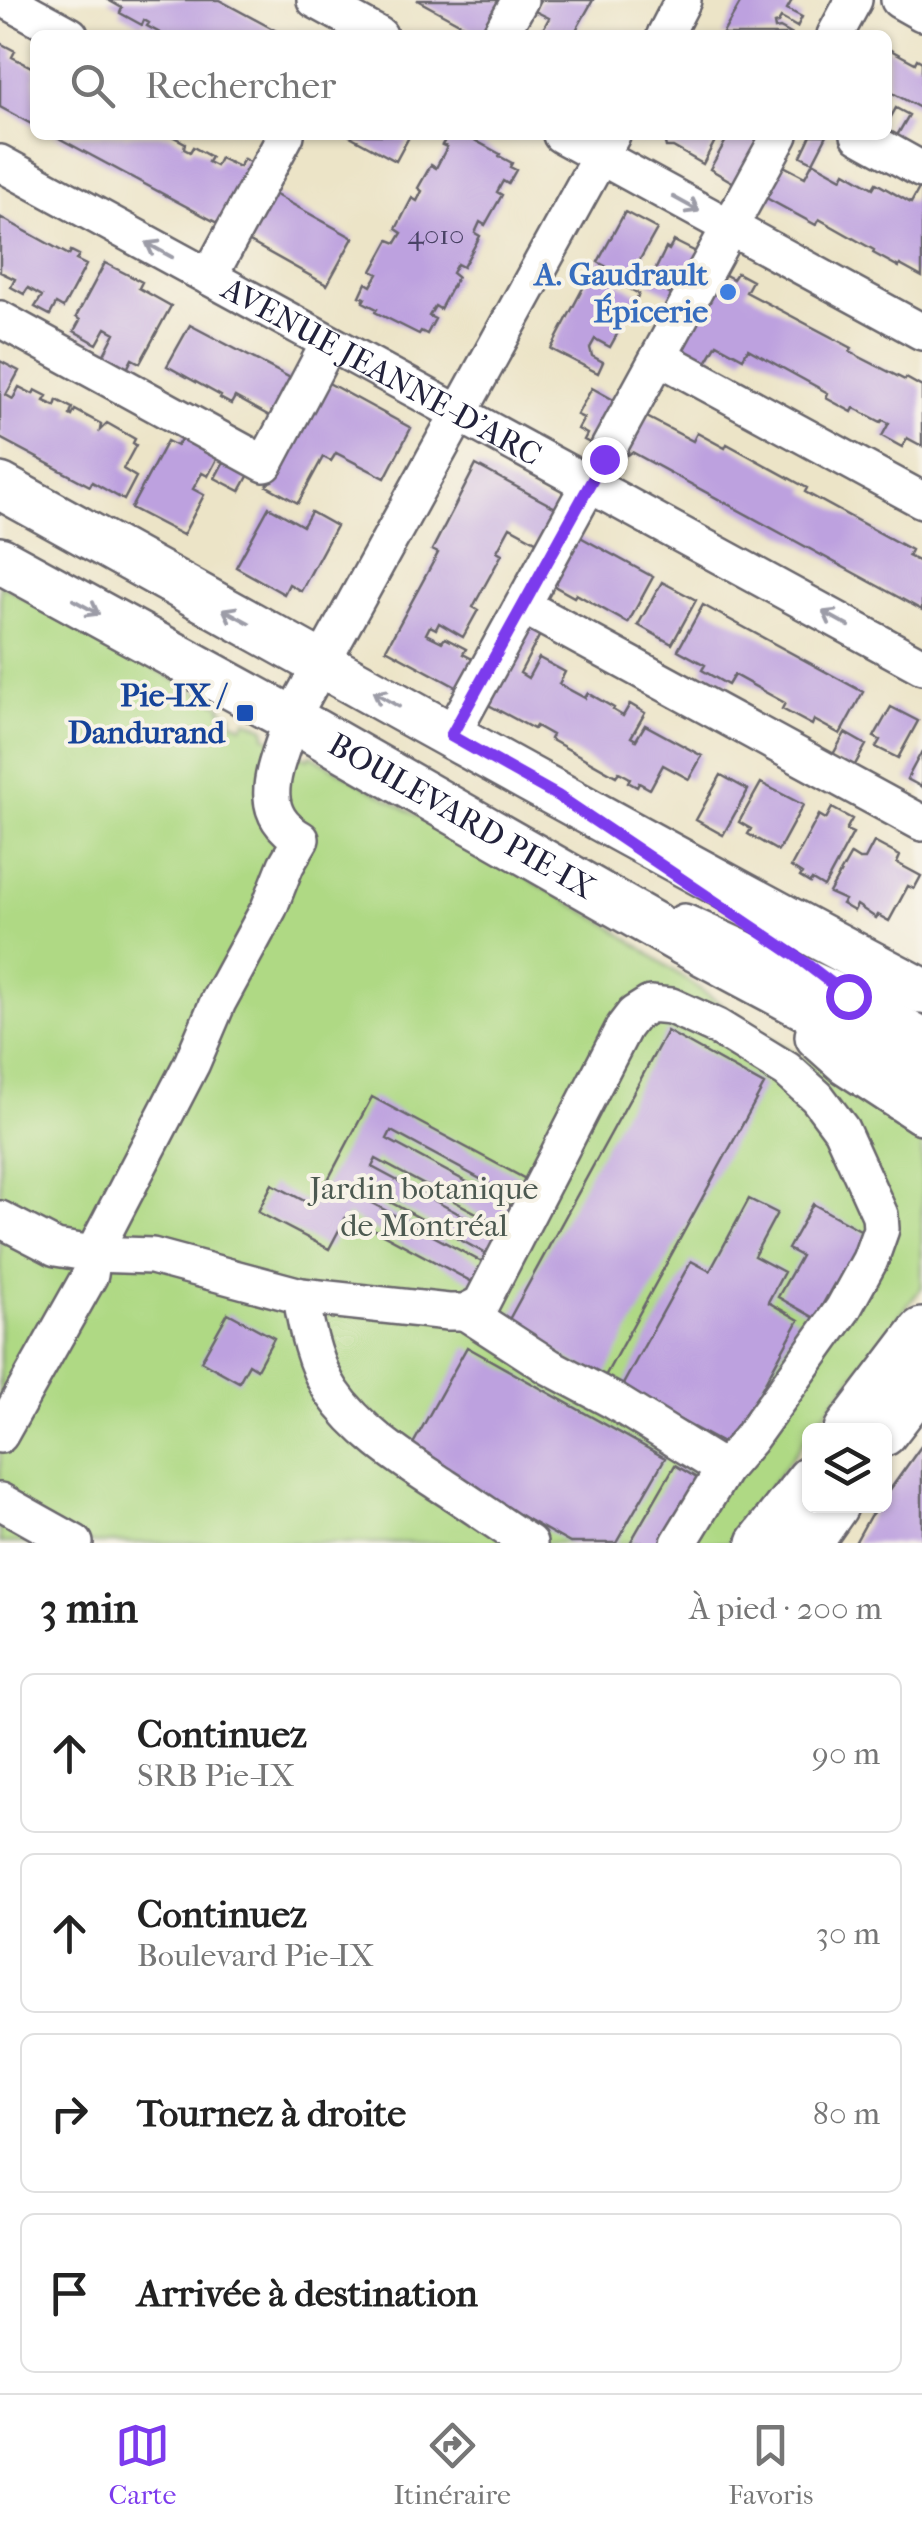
<!DOCTYPE html>
<html lang="fr">
<head>
<meta charset="utf-8">
<style>
  :root { --surface:#fff; --page:#f6f6f6; --text:#222; --muted:#767676; --line:#e0e0e0; --accent:#7c3aed }
  body { margin:0; font-family:"IM FELL French Canon",serif; background:var(--page); color:var(--text) }
  .controls { position:absolute; right:30px; bottom:30px; display:grid; overflow:hidden; border-radius:15px; box-shadow:0 2px 8px #0004 }
  .controls button { width:90px; height:90px; display:grid; place-items:center; padding:0; border:0; border-bottom:2px solid var(--line); background:var(--surface); color:var(--text); font:50px sans-serif }
  .stop { position:absolute; width:30px; height:30px; margin:-22px; border:8px solid #7c3aed; border-radius:50%; background:#fff }
  .stop.end { background:#7c3aed; border-color:#fff; box-shadow:0 2px 10px #0008 }
  .list { margin:0; padding:0; list-style:none }
  h2 { display:flex; justify-content:space-between; align-items:center; height:130px; margin:0; padding:0 40px; font-size:42px }
  h2 small { font-size:32px; font-weight:400; color:var(--muted) }
  .list li { display:grid; grid-template-columns:65px 1fr auto; gap:30px; align-items:center; box-sizing:border-box; height:160px; margin:0 20px 20px; padding:0 20px; border:2px solid var(--line); border-radius:15px }
  .list b { display:block; font-size:38px; white-space:nowrap }
  .list p { margin:0; font-size:32px; white-space:nowrap; color:var(--muted) }
  .list em { font-size:32px; font-style:normal; color:var(--muted) }
  .icon { flex:none; width:55px; height:55px; fill:none; stroke:currentColor; stroke-width:2; stroke-linecap:round; stroke-linejoin:round }
  .map { position:relative; flex:none; width:922px; height:1543px; overflow:hidden }
  .search { position:absolute; background:var(--surface); box-shadow:0 2px 8px #0004; left:30px; right:30px; top:30px; height:110px; display:flex; align-items:center; gap:25px; box-sizing:border-box; padding:0 35px; border-radius:15px; color:var(--muted); font-size:38px }
  .sheet { height:850px; background:var(--surface) }
  nav { display:flex; justify-content:space-around; align-items:center; box-sizing:border-box; height:140px; border-top:2px solid var(--line); background:var(--surface); font-size:28px; color:var(--muted) }
  nav a { display:grid; justify-items:center; gap:5px }
  nav .on { color:var(--accent) }
  .map>svg:first-child { display:block }
  .green { fill:#afd984; stroke:#687e60; stroke-width:2.5 }
  .building { fill:#bda1df }
  .lines { fill:none; stroke-linecap:round; stroke-linejoin:round }
  .minor-casing { stroke:#69666c; stroke-width:40 }
  .major-casing { stroke:#69666c; stroke-width:50 }
  .minor { stroke:#fff; stroke-width:35 }
  .major { stroke:#fff; stroke-width:45 }
  .oneway { stroke:#9c9ca7 }
  .route { stroke:#7c3aed; stroke-width:12 }
  .shop-dot { fill:#3f7fe0; stroke:#f7f3e8; stroke-width:4 }
  .transit-dot { fill:#1a4fb4; stroke:#f7f3e8; stroke-width:4 }
  .labels { text-anchor:middle; stroke-width:8; stroke-linejoin:round; paint-order:stroke }
  .number-label { font-size:28px; fill:#494264 }
  .shop-label { font-size:32px; font-weight:bold; fill:#366cbe; stroke:#f7f3e8; text-anchor:end }
  .street-label { font-size:32px; fill:#22223b; stroke:#f7f3e8 }
  .transit-label { font-size:32px; font-weight:bold; fill:#164399; stroke:#f7f3e8; text-anchor:end }
  .park-label { font-size:32px; fill:#4c5951; stroke:#f7f3e8 }
</style>
</head>
<body>
<div class="map">
<svg width="922" height="1543" viewBox="0 0 922 1543">
  <rect width="100%" height="100%" fill="#f7f3e8"/>
  <filter id="ink" filterUnits="userSpaceOnUse"><feTurbulence type="fractalNoise" baseFrequency=".01" numOctaves="2"/><feDisplacementMap in="SourceGraphic" scale="20" xChannelSelector="R" yChannelSelector="G"/><feConvolveMatrix kernelMatrix="1 2 1 2 8 2 1 2 1" color-interpolation-filters="sRGB"/></filter>
  <filter id="wash" filterUnits="userSpaceOnUse"><feTurbulence type="fractalNoise" baseFrequency=".0048" numOctaves="4" result="noise"/><feDisplacementMap in="SourceGraphic" scale="40" xChannelSelector="R" yChannelSelector="G"/><feGaussianBlur stdDeviation="2.25" result="paint"/><feColorMatrix in="noise" values="0 0 0 0 0 0 0 0 0 0 0 0 0 0 0 0 0 1.4 0 .05"/><feComposite in="paint" operator="in"/></filter>
  <g filter="url(#wash)">
    <rect width="100%" height="100%" fill="#ece4c7"/>
    <!-- green -->
    <path class="green" d="M0,584l223,122 -2,3 11,6 -2,5 12,6 5,-6 18,8v8l43,23 3,-4 298,170 141,100 172,106v156l-110,143h-2l-1,4 -80,109h-729z"/>
    <g id="blocks">
      <!-- building -->
      <path class="building" d="M108,0h111l65,35h-120l-17,-9 2,-3 -5,-3 -2,5 -22,-12 2,-5z
        M417,0h87l-19,35h-4z
        M541,0h52l-18,32 5,3h-40l9,-17 -14,-7z
        M742,0h50l-5,9 15,8 -5,10 -16,-9 -3,5 -4,1 1,5 5,-1 13,7h-71z
        M0,43l15,8 -3,6 23,12v57l-35,-19z
        M887,48l28,15 2,-4 5,3v47l-35,-19z
        M896,108l13,7 -14,24 -8,-4v-11z
        M53,135h117l15,8 -1,6 6,3 3,-5 18,10 -3,5 8,4 4,-8 19,9 5,-8 12,7 -33,60z
        M348,135h62l-14,26z
        M448,135h17l35,19 -1,2 13,7 -2,4 6,3 -8,14 -5,-3 -6,11 5,3 -17,30 -5,-3 -5,11 5,3 -17,31 -6,-3 -5,9 5,4 -17,32 -5,-3 -6,10 6,3 -8,15 -6,-3 -2,3 -44,-22 2,-3 -14,-7 2,-4 -5,-2 6,-13 5,3 7,-12 -6,-3 17,-31 7,3 6,-10 -6,-4 16,-31 5,3 5,-10 -4,-3 13,-23 5,3 11,-21 -5,-2z
        M671,135h47l-15,29 -30,-17h-7l-2,-8z
        M729,135h31l-19,52 -31,-18z
        M811,135h16l-14,27 -12,-6z
        M776,162l29,15 8,-15 29,16 3,-6 28,16 3,-5 35,20 11,-20v94l-22,-12 -1,2 -26,-14 1,-3 -55,-31 -3,6 -57,-31z
        M267,190l86,48 -26,47 -86,-48z
        M625,212l32,17 -28,50 -31,-17z
        M0,217l69,38 2,-4 8,4 -3,5 10,5 -23,43 -7,-4 -6,11 -15,-8 7,-11 -14,-8 -4,6 -13,-7 4,-8 -15,-7z
        M674,241l28,14 -23,44 -30,-16 17,-35 3,2z
        M105,263l37,19 -3,6 32,18 -31,57 -8,-4 -8,16 -24,-13 15,-29 -9,-5 -9,16 -23,-13 6,-11 -4,-3z
        M593,269l46,25 -29,53 -15,-8 -5,9 2,8 11,6 -5,11 -47,-24z
        M718,271l15,8 4,-6 15,8 -6,11 106,56 -2,4 55,28 1,-2 16,9v59l-15,-8 -5,9 -20,-11 7,-13 -6,-3 -2,2 -27,-14 -2,4 -26,-14 2,-5 -80,-44 -5,9 -26,-14 -13,22 -30,-16z
        M190,325l108,57 -21,38 -42,-23 -4,7 -11,-6 1,-2 -54,-30z
        M0,361l19,10 -13,24 7,4 6,-12 14,7 2,-4 12,6 -3,5 11,5 2,-6 15,8 -2,7 2,1 3,-6 26,14 -1,6 7,-7 28,16 -2,4 3,2 -13,24 13,8 -12,23 -32,-18 -2,4 -90,-48z
        M323,380l88,48 -26,50 -49,-25 -5,8 -8,-4 -25,46 -31,-17 25,-46 3,1 22,-37 -5,-3z
        M592,388l29,16 -23,43 -14,-7 3,-6 -9,-5 6,-11 -7,-3z
        M639,413l54,28 4,-8 28,15 2,-4 80,44 -2,4 106,58 -3,6 14,7v47l-290,-158 -4,3 -4,-3z
        M186,431l32,26 -10,19 -6,-3 -9,16 11,6 -21,40 -52,-27 36,-67 10,5z
        M228,454l25,13 -13,24 -25,-13z
        M476,465l87,47 -18,34 -35,-19 -13,24 5,3 -29,53 5,3 -15,27 -24,-14 -3,6 -6,-3 -4,8 16,8 3,-4 21,11 -3,5 15,8 -16,28 -76,-41 52,-96 -6,-3z
        M269,507l34,19 8,-14 25,14 -35,65 -12,-7 -5,10 -48,-27z
        M573,533l80,44 -25,46 -52,-29 -2,3 -27,-15z
        M662,582l34,18 -24,44 -34,-19z
        M703,605l160,87 -23,42 -26,-14 -2,5 -30,-16 3,-6 -51,-28 -6,10 -26,-15 3,-5 -27,-15z
        M527,618l17,9 -24,46 8,5 11,-20 26,14 -6,12 26,14 3,-5 26,15 -1,2 10,6 7,-12 15,9 -14,24 5,3 9,-15 57,31 -13,23 -26,-14 -13,24 -11,-6 -2,4 -9,-5 2,-4 -11,-6 -3,4 -66,-37 2,-4 -16,-9 -2,3 -53,-28z
        M891,707l27,14 -20,37 -22,-11 4,-7 -6,-3z
        M845,733l21,12 -14,25 -21,-12z
        M922,751v36l-15,-8z
        M721,775l27,15 -25,45 -27,-15z
        M761,783l42,22 -25,46 -30,-17 3,-5 -12,-7z
        M832,808l20,11 -6,11 7,3 -29,54 -12,-7 -2,3 -10,-6 2,-3 -11,-7 28,-52 7,4z
        M874,842l26,14 -3,7 24,13 -7,13 -6,-3 -19,35 -11,-6 -2,3 -19,-13 -3,6 -12,-7 3,-4 -16,-7 22,-39 8,5h6z
        M667,1031l97,54 -160,293 -98,-53z
        M372,1097l161,86 -10,19 -132,-71 -4,8 132,71 -11,20 -132,-71 -4,8 132,71 -10,20 -132,-71 -5,8 132,71 -11,19 -131,-70 -18,34 -71,-37 14,-28 42,22z
        M749,1199l28,14 -23,43 30,16 -16,30 31,18 -69,127 -109,-59 70,-127 19,10z
        M813,1204l58,32 -29,53 -8,-5 -19,34 -37,-21 23,-41 -13,-7z
        M228,1313l46,25 -17,31 -8,-5 -10,18 -38,-21z
        M467,1347l198,111 -49,85h-46l-162,-90z
        M922,1445v98h-67l15,-27 9,-10h5v-8z
        M675,1465l25,15 -37,63h-33z"/>
    </g>
  </g>
  <g filter="url(#ink)">
    <use href="#blocks" fill-opacity="0" stroke="#69666c" stroke-width="2.5"/>
    <g class="lines">
      <!-- minor casing -->
      <g class="minor-casing">
        <g id="minor">
          <path d="M6,0l64,35"/>
          <path d="M315,0l64,35"/>
          <path d="M899,0l23,13"/>
          <path d="M500,35l20,-35"/>
          <path d="M665,35l18,-35"/>
          <path d="M835,35l19,-35"/>
          <path d="M561,135l361,197"/>
          <path d="M612,135l-321,584c-11,42 -42,90 10,120l-15,26 -17,43 -51,94 -26,61 -99,191 59,2 149,40 147,16h17l16,-8 143,-277 10,-13 16,-10 21,2 46,21 70,43 30,27 24,32 39,86 1,14 -11,31 -27,49 -94,131 -25,29 -45,74"/>
          <path d="M859,135l63,35"/>
          <path id="s1" d="M0,163l922,503"/>
          <path d="M209,277l77,-142"/>
          <path d="M0,319l265,145 64,-121"/>
          <path d="M659,357l263,143"/>
          <path d="M523,606l399,217"/>
          <path d="M451,736l329,-601"/>
          <path d="M684,922l164,74 74,40"/>
          <path d="M0,1219l56,29 37,6 -3,21 -90,160"/>
          <path d="M301,1296c5,31 13,69 31,96 28,41 72,68 113,95 28,18 56,38 84,56"/>
          <path d="M465,1312l85,55 64,34 110,68"/>
          <path d="M0,1501l75,42"/>
        </g>
      </g>
      <!-- major casing -->
      <g class="major-casing">
        <g id="major">
          <path d="M0,486c307,169 612,342 922,505"/>
          <path id="s2" d="M0,560l315,172 370,211 237,126"/>
          <path d="M818,1036l29,26 75,49"/>
          <path d="M847,1430l75,-99"/>
          <path d="M884,1433l38,-49"/>
          <path d="M760,1543l50,-64"/>
          <path d="M809,1543l26,-37"/>
        </g>
      </g>
      <!-- minor -->
      <use href="#minor" class="minor"/>
      <!-- major -->
      <use href="#major" class="major"/>
    </g>
    <!-- one-way arrows -->
    <defs><path id="oneway-shaft" d="M-6 0H5M1.5-3L5.5 0L1.5 3" fill="none" stroke-width="1.6" stroke-linecap="round" stroke-linejoin="round" transform="scale(2.5)"/></defs>
    <g class="oneway">
      <use href="#oneway-shaft" transform="translate(686 204) rotate(29)"/>
      <use href="#oneway-shaft" transform="translate(159 250) rotate(-151)"/>
      <use href="#oneway-shaft" transform="translate(86 607) rotate(29)"/>
      <use href="#oneway-shaft" transform="translate(236 616) rotate(-152)"/>
      <use href="#oneway-shaft" transform="translate(836 619) rotate(-151)"/>
      <use href="#oneway-shaft" transform="translate(386 699) rotate(-150)"/>
    </g>
  </g>
  <g class="lines" filter="url(#ink)">
    <!-- route -->
    <path class="route" d="M604,459l-153,277 107,60 238,160 52,40"/>
  </g>
  <!-- markers -->
  <circle class="shop-dot" cx="728" cy="292" r="10"/>
  <rect class="transit-dot" x="235" y="703" width="20" height="20" rx="5"/>
  <g class="labels">
    <!-- number labels -->
    <g class="number-label">
      <text x="436" y="244">4010</text>
    </g>
    <!-- shop labels -->
    <g class="shop-label">
      <text x="708" y="285">A. Gaudrault<tspan x="708" dy="37">Épicerie</tspan></text>
    </g>
    <!-- street labels -->
    <g class="street-label">
      <text dy="11" stroke="none"><textPath href="#s1" startOffset="435">AVENUE JEANNE-D'ARC</textPath></text>
      <text dy="11" stroke="none"><textPath href="#s2" startOffset="528">BOULEVARD PIE-IX</textPath></text>
    </g>
    <!-- transit labels -->
    <g class="transit-label">
      <text x="225" y="706">Pie-IX /<tspan x="225" dy="37">Dandurand</tspan></text>
    </g>
    <!-- park labels -->
    <g class="park-label">
      <text x="424" y="1199">Jardin botanique<tspan x="424" dy="37">de Montréal</tspan></text>
    </g>
  </g>
</svg>
<div class="controls">
<button><svg class="icon" aria-label="layers" viewBox="0 0 24 24"><path d="M12 4l9 5-9 5-9-5zM3 14l9 5 9-5"/></svg></button>
</div>
<div class="stop" style="left:848px;top:996px"></div>
<div class="stop end" style="left:604px;top:459px"></div>
<div class="search"><svg class="icon" aria-label="search" viewBox="0 0 24 24"><circle cx="10" cy="10" r="6"/><path d="M15 15l6 6"/></svg>Rechercher</div>
</div>
<section class="sheet">
<h2>3 min<small>À pied · 200 m</small></h2>
<ul class="list">
<li><svg class="icon" aria-label="ahead" viewBox="0 0 24 24"><path d="M12 20V5M6 11l6-6 6 6"/></svg><div><b>Continuez</b><p>SRB Pie-IX</p></div><em>90 m</em></li>
<li><svg class="icon" aria-label="ahead" viewBox="0 0 24 24"><path d="M12 20V5M6 11l6-6 6 6"/></svg><div><b>Continuez</b><p>Boulevard Pie-IX</p></div><em>30 m</em></li>
<li><svg class="icon" aria-label="right" viewBox="0 0 24 24"><path d="M7 20v-9h11M14 6l5 5-5 5"/></svg><div><b>Tournez à droite</b></div><em>80 m</em></li>
<li><svg class="icon" aria-label="arrive" viewBox="0 0 24 24"><path d="M6 21V4h12l-3 4 3 4H6"/></svg><div><b>Arrivée à destination</b></div></li>
</ul>
</section>
<nav>
<a class="on"><svg class="icon" aria-label="map" viewBox="0 0 24 24"><path d="M3 6l6-2 6 2 6-2v14l-6 2-6-2-6 2zM9 4v14M15 6v14"/></svg>Carte</a>
<a><svg class="icon" aria-label="directions" viewBox="0 0 24 24"><path d="M12 3l9 9-9 9-9-9zM9 14v-3h6M13 9l2 2-2 2"/></svg>Itinéraire</a>
<a><svg class="icon" aria-label="saved" viewBox="0 0 24 24"><path d="M7 4h10v16l-5-4-5 4z"/></svg>Favoris</a>
</nav>
</body>
</html>
